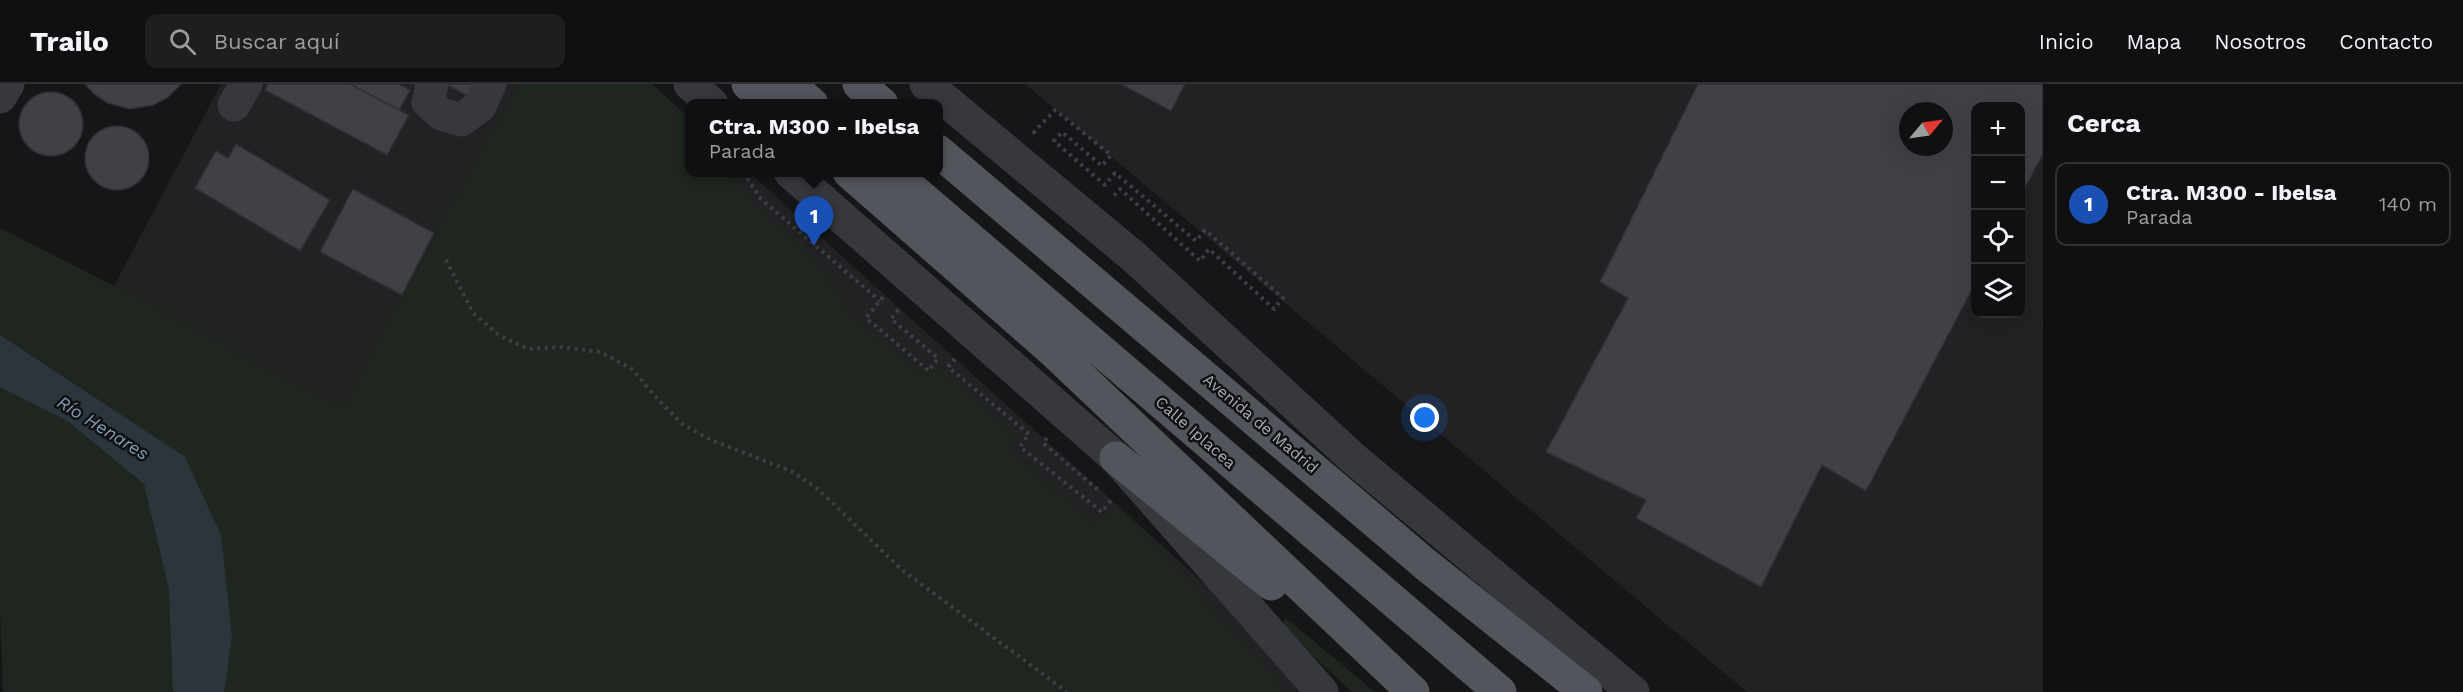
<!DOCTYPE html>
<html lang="es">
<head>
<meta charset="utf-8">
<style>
  :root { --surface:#101012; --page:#1e1e20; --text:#f1f3f6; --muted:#9c9d9f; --line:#303032; --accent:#d93025 }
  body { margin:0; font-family:"Work Sans",sans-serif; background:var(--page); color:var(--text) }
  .controls { position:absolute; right:18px; top:18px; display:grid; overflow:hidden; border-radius:12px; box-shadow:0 6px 24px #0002 }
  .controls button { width:54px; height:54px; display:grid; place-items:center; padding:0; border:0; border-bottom:2px solid var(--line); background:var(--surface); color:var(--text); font:30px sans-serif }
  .compass { position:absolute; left:1899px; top:18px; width:54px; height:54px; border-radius:50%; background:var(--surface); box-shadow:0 6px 24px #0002; rotate:61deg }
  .you { position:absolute; left:1425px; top:334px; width:21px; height:21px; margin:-15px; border:4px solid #fff; border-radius:50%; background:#1a73e8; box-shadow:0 0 0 9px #1a73e833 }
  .badge { display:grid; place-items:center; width:39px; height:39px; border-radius:50%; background:var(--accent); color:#fff; font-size:20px; font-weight:700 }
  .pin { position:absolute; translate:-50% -50px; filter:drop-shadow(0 2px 3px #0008) }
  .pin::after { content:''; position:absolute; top:32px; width:21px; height:18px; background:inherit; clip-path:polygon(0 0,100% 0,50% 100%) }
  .popup { position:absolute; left:685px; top:15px; width:258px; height:78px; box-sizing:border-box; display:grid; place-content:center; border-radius:12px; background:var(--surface); filter:drop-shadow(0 2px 4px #0005); font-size:20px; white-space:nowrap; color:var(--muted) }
  .popup b { font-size:22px; color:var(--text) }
  .popup::after { content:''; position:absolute; left:50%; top:100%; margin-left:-12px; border:12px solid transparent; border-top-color:var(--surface) }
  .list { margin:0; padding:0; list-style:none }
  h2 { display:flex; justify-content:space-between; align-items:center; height:78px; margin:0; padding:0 24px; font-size:26px }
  h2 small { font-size:20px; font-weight:400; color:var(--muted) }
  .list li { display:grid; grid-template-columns:39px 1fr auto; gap:18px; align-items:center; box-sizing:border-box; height:84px; margin:0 12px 12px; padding:0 12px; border:2px solid var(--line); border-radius:12px }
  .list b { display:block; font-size:22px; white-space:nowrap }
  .list p { margin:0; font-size:20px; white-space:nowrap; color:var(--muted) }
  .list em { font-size:20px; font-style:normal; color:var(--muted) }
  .icon { flex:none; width:33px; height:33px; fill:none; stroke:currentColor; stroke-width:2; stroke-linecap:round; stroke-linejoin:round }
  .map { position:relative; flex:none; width:2043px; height:608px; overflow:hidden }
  header { display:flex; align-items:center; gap:36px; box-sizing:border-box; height:84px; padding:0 30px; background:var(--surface); border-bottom:2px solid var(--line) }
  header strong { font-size:28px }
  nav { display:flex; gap:33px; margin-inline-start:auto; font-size:21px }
  .search { width:420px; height:54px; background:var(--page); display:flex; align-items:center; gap:15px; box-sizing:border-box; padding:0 21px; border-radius:12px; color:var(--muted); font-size:22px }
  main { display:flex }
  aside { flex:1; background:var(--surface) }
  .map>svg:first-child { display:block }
  .built { fill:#222225; fill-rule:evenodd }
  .green { fill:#1e261f }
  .water { fill:#2c353c }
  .building { fill:#404145; stroke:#303034; stroke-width:1.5; fill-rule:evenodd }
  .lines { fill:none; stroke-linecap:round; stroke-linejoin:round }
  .path { stroke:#3d3f44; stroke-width:4; stroke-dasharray:3 4.5; stroke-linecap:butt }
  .minor { stroke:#37383d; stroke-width:33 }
  .major { stroke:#53555c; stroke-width:33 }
  .labels { text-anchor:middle; stroke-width:5; stroke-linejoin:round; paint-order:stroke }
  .street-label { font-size:16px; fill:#a8adb8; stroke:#111113 }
  .water-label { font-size:18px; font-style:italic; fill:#7f9bb3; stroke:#111113 }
</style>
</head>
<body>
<header>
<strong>Trailo</strong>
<div class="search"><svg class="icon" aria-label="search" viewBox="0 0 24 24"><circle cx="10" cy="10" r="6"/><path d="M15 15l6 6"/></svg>Buscar aquí</div>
<nav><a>Inicio</a><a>Mapa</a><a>Nosotros</a><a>Contacto</a></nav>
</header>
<main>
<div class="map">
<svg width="2043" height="608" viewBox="0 0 2043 608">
  <rect width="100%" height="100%" fill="#161618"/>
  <!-- built -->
  <path class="built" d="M221,0h431l37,34 1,54 60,1 574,519h-1042l-168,-406z
    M1025,0h1018v608h-296zM1976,22h44v208h-44zM1908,27h36v36h-36z"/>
  <!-- green -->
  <path class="green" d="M520,0h132l37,34 1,54 40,1 16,25 76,70 26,47 80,63 11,-10 79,70 -10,13 85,73 6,-7 8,1 14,-9 166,183h-1284l-3,-79v-385l114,58 228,124 138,-257z
    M1286,534l89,74h-23l-72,-67z"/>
  <!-- water -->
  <path class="water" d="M0,251l185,122 36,78 11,101 -8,56h-51l-4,-103 -25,-105 -75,-62 -69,-35z"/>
  <!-- building -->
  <path class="building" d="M85,0h96l-14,14 -14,7 -23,4 -22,-6 -14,-9z
    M268,0h82l59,31 -22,40 -122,-65z
    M350,0h49l11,6 -11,20z
    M445,0h31l-6,13z
    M1121,0h64l-14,27z
    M1698,0h345v70l-23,43v-91h-44v176l-110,209 -44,-26 -61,122 -125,-69 10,-18 -100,-48 82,-154 -28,-16zM1908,27h36v36h-36z
    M19 40a32 32 0 1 1 64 0a32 32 0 1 1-64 0Z
    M85 74a32 32 0 1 1 64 0a32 32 0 1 1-64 0Z
    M236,60l94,56 -30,51 -105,-63 21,-37 12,7z
    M353,105l81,44 -32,62 -82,-43z"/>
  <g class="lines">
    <!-- path -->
    <path class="path" d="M1033,47l1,1 21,-22 56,45 -9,11 -40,-34 -8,9 51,44 10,-12 81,68 9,-11 78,68 -9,11 -65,-60 -9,12 -80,-72 -8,9
      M743,88l18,27 119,102
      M446,176l27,53 27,23 29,13 33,-2 38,5 32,17 21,25 29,30 29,16 80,31 27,18 84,81 165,122
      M883,213l-17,21 63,53 9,-13 -47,-39 8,-10
      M955,275l-7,8 81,67 -9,13 82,65 9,-12
      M1047,354l-4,5 55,47"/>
    <!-- minor -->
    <path class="minor" d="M432,0l-4,18 13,12 20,6 19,-14 10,-22
      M690,0l22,20
      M926,0l208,173 220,202 279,233
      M0,13l8,-13
      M234,21l12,-21
      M790,88l326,286 206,234"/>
    <!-- major -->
    <path class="major" d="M748,0l22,20
      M789,0l23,20
      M859,0l23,20
      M938,67l487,413 161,128
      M849,88l203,178 361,342
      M892,88l608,520
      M1116,374l155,126"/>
  </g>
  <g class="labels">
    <!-- street labels -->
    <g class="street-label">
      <text transform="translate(1261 339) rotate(40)" y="6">Avenida de Madrid</text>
      <text transform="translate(1196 348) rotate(41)" y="6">Calle Iplacea</text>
    </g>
    <!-- water labels -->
    <g class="water-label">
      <text transform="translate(103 344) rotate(32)" y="6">Río Henares</text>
    </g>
  </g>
</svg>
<div class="controls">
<button>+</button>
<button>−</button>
<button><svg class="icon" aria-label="locate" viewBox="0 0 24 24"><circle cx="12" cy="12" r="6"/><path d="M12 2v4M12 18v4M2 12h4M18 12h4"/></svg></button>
<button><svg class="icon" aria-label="layers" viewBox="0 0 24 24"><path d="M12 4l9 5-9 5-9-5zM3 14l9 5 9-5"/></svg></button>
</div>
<svg class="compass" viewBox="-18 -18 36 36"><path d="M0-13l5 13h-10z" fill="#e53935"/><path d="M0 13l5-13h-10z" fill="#9c9d9f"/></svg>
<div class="you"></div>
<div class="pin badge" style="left:814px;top:162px;background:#1a4fb4">1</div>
<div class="popup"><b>Ctra. M300 - Ibelsa</b>Parada</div>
</div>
<aside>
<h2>Cerca<small></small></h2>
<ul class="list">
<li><span class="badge" style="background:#1a4fb4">1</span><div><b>Ctra. M300 - Ibelsa</b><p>Parada</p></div><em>140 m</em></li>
</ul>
</aside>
</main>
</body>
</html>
